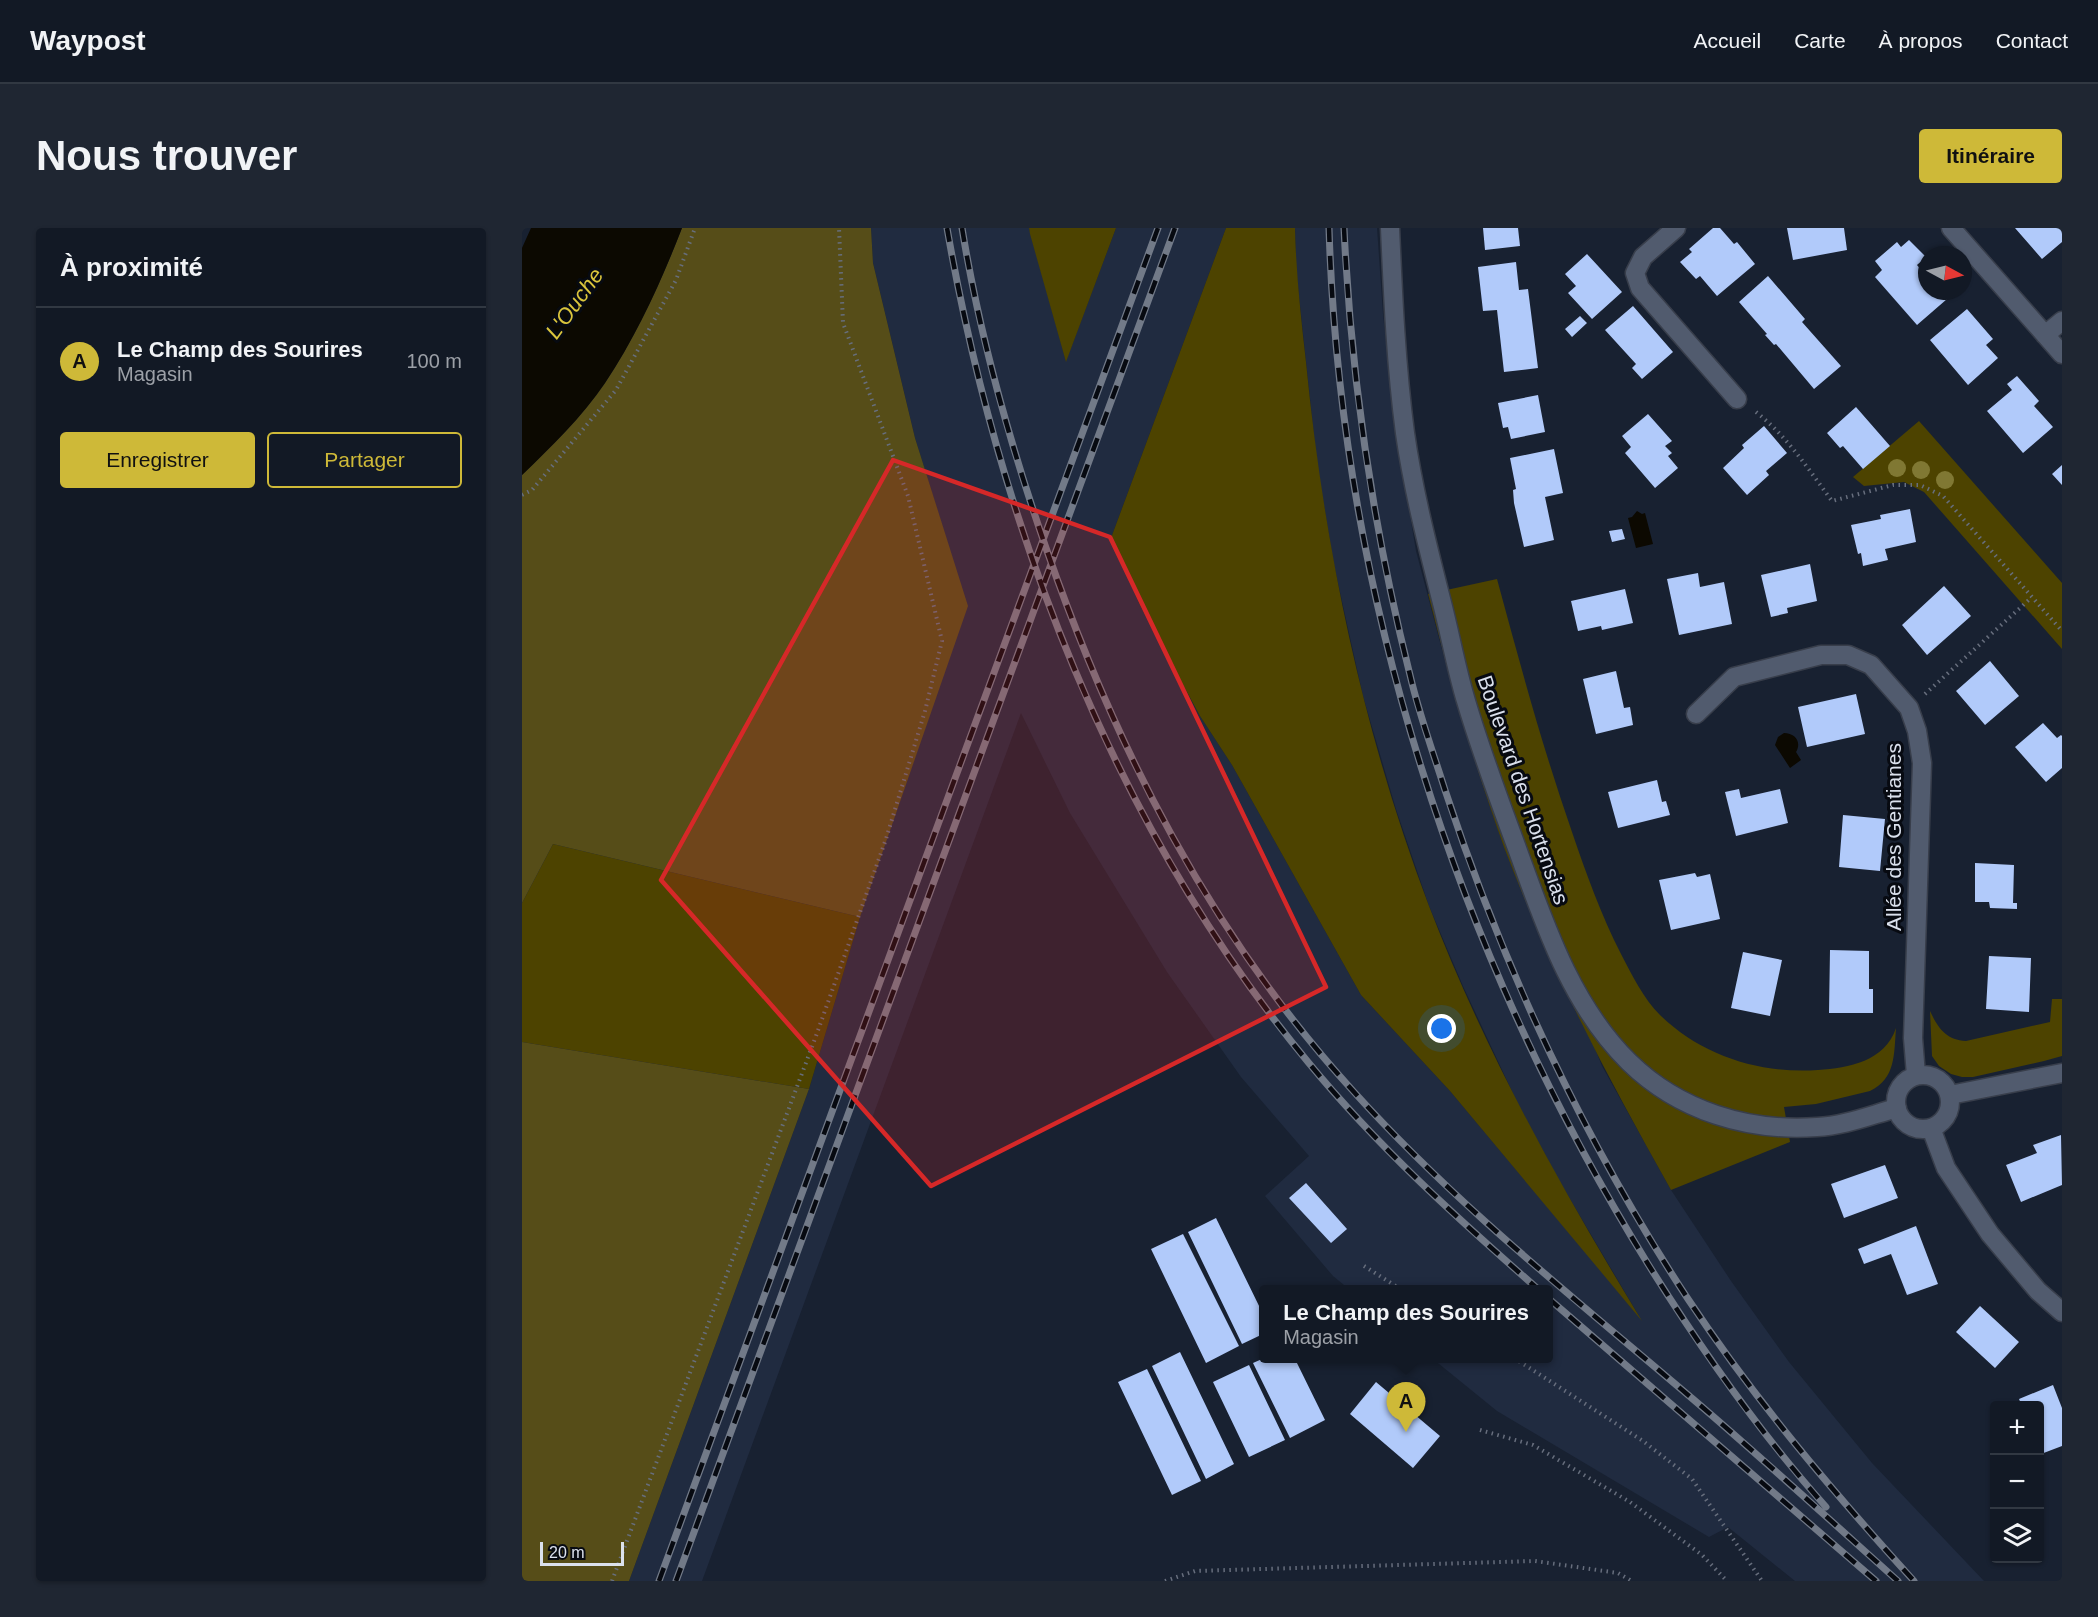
<!DOCTYPE html>
<html lang="fr">
<head>
<meta charset="utf-8">
<style>
  :root { --surface:#121925; --page:#1f2632; --text:#f1f3f6; --muted:#9ca0a7; --line:#313842; --accent:#ceb938 }
  body { margin:0; font-family:Helvetica,sans-serif; background:var(--page); color:var(--text) }
  .controls { position:absolute; right:18px; bottom:18px; display:grid; overflow:hidden; border-radius:6px; box-shadow:0 2px 4px #0004 }
  .controls button { width:54px; height:54px; display:grid; place-items:center; padding:0; border:0; border-bottom:2px solid var(--line); background:var(--surface); color:var(--text); font:30px sans-serif }
  .compass { position:absolute; left:1396px; top:18px; width:54px; height:54px; border-radius:50%; background:var(--surface); box-shadow:0 2px 4px #0004; rotate:97deg }
  .scale { position:absolute; left:18px; bottom:15px; width:84px; box-sizing:border-box; padding-left:6px; border:3px solid #dbe1ed; border-top:0; font-size:16px; line-height:21px; white-space:nowrap; color:#dbe1ed; -webkit-text-stroke:4px #070a11; paint-order:stroke }
  .you { position:absolute; left:920px; top:801px; width:21px; height:21px; margin:-15px; border:4px solid #fff; border-radius:50%; background:#1a73e8; box-shadow:0 0 0 9px #1a73e833 }
  .badge { display:grid; place-items:center; width:39px; height:39px; border-radius:50%; background:var(--accent); color:#111; font-size:20px; font-weight:700 }
  .pin { position:absolute; translate:-50% -50px; filter:drop-shadow(0 2px 3px #0008) }
  .pin::after { content:''; position:absolute; top:32px; width:21px; height:18px; background:inherit; clip-path:polygon(0 0,100% 0,50% 100%) }
  .popup { position:absolute; left:737px; top:1057px; width:294px; height:78px; box-sizing:border-box; display:grid; place-content:center; border-radius:6px; background:var(--surface); filter:drop-shadow(0 2px 4px #0005); font-size:20px; white-space:nowrap; color:var(--muted) }
  .popup b { font-size:22px; color:var(--text) }
  .popup::after { content:''; position:absolute; left:50%; top:100%; margin-left:-12px; border:12px solid transparent; border-top-color:var(--surface) }
  .list { margin:0; padding:0; list-style:none }
  h2 { display:flex; justify-content:space-between; align-items:center; height:78px; margin:0; padding:0 24px; font-size:26px }
  h2 small { font-size:20px; font-weight:400; color:var(--muted) }
  .list li { display:grid; grid-template-columns:39px 1fr auto; gap:18px; align-items:center; box-sizing:border-box; height:108px; padding:0 24px; border-top:2px solid var(--line) }
  .list b { display:block; font-size:22px; white-space:nowrap }
  .list p { margin:0; font-size:20px; white-space:nowrap; color:var(--muted) }
  .list em { font-size:20px; font-style:normal; color:var(--muted) }
  .actions { display:flex; gap:12px; padding:18px 24px }
  .actions a { flex:1; padding:14px 0; border:2px solid var(--accent); border-radius:6px; text-align:center; font-size:21px; color:var(--accent) }
  .actions .main { background:var(--accent); color:#111 }
  .icon { flex:none; width:33px; height:33px; fill:none; stroke:currentColor; stroke-width:2; stroke-linecap:round; stroke-linejoin:round }
  .map { position:relative; flex:none; width:1540px; height:1353px; overflow:hidden; border-radius:6px }
  header { display:flex; align-items:center; gap:36px; box-sizing:border-box; height:84px; padding:0 30px; background:var(--surface); border-bottom:2px solid var(--line) }
  header strong { font-size:28px }
  nav { display:flex; gap:33px; margin-inline-start:auto; font-size:21px }
  .intro { display:flex; align-items:center; justify-content:space-between; box-sizing:border-box; height:144px; padding:0 36px }
  h1 { margin:0; font-size:42px }
  .button { padding:15px 27px; border-radius:6px; background:var(--accent); color:#111; font-size:21px; font-weight:700 }
  main { display:flex; gap:36px; padding:0 36px }
  aside { flex:1; background:var(--surface); border-radius:6px; box-shadow:0 2px 4px #0004 }
  .map>svg:first-child { display:block }
  .built { fill:#202b40 }
  .green { fill:#4d4300 }
  .forest { fill:#564d18 }
  .water { fill:#0c0901 }
  .building { fill:#b1cafa }
  .lines { fill:none; stroke-linecap:round; stroke-linejoin:round }
  .street-casing { stroke:#383e4b; stroke-width:21 }
  .path { stroke:#676e7d; stroke-width:4; stroke-dasharray:1.5 4.5; stroke-linecap:butt }
  .street { stroke:#515b6e; stroke-width:18 }
  .rail-casing { stroke:#727a88; stroke-width:7 }
  .rail { stroke:#070a11; stroke-width:4.5; stroke-dasharray:14; stroke-linecap:butt }
  .tree { fill:#807833 }
  .marked { fill:#d62828; fill-opacity:0.2; stroke:#d62828; stroke-width:4.5; stroke-linejoin:round }
  .labels { text-anchor:middle; stroke-width:6; stroke-linejoin:round; paint-order:stroke }
  .street-label { font-size:21px; fill:#dbe1ed; stroke:#070a11 }
  .water-label { font-size:22px; font-style:italic; fill:#dbc53c; stroke:#070a11 }
</style>
</head>
<body>
<header>
<strong>Waypost</strong>
<nav><a>Accueil</a><a>Carte</a><a>À propos</a><a>Contact</a></nav>
</header>
<div class="intro"><h1>Nous trouver</h1><a class="button">Itinéraire</a></div>
<main>
<aside>
<h2>À proximité<small></small></h2>
<ul class="list">
<li><span class="badge">A</span><div><b>Le Champ des Sourires</b><p>Magasin</p></div><em>100 m</em></li>
</ul>
<div class="actions"><a class="main">Enregistrer</a><a>Partager</a></div>
</aside>
<div class="map">
<svg width="1540" height="1353" viewBox="0 0 1540 1353">
  <rect width="100%" height="100%" fill="#182131"/>
  <!-- built -->
  <path class="built" d="M349,0h158l37,133 50,-133h110l-115,310 30,69 59,109 32,49 129,230 89,96 189,225 -82,-139 -40,-75 -54,-116 -34,-80 -33,-97 -33,-113 -29,-131 -17,-101 -21,-196 -1,-40h82l6,86 11,106 22,131 39,148 147,367 69,124 60,91 58,81 83,101 112,118h-189l-67,-54 -19,10 -212,-126 -64,-52 115,-1v-68l-199,-1 -16,-13 -68,-80 44,-40 -68,-79 -74,-105 -97,-159 -49,-100 -319,868h-73l180,-492 51,-172 107,-311 -52,-168 -42,-175z"/>
  <!-- green -->
  <path class="green" d="M507,0h87l-50,134 -36,-128z
    M704,0h69c1,45 6,89 11,134 18,185 57,371 123,544 56,146 132,282 213,415l-192,-230 -89,-96 -129,-230 -32,-49 -59,-109 -30,-69z
    M1397,193l143,162v66l-138,-157 -20,-10 -40,4 -11,-9z
    M975,351c23,85 46,170 75,253 14,41 29,83 49,122 10,19 23,46 39,61 42,41 100,59 158,55 31,-2 67,-9 78,-42 -2,25 0,51 -26,63l-54,13 -32,3 6,35 -119,48c-62,-110 -122,-223 -167,-343 -30,-83 -54,-167 -76,-253z
    M31,616l307,73 -51,172 -287,-47v-139z
    M1530,771h10v57l-18,5 -71,16h-11l-11,-3 -12,-8 -7,-10 -2,-45c8,17 16,29 36,30l84,-19z"/>
  <!-- forest -->
  <path class="forest" d="M160,0h189l2,35 42,175 53,168 -108,311 -307,-73 -31,59v-428c29,-28 60,-58 83,-92 32,-48 56,-101 77,-155z
    M0,814l287,47 -180,492h-107z"/>
  <!-- water -->
  <path class="water" d="M9,0h151c-21,54 -45,107 -77,155 -23,34 -54,64 -83,92v-227z
    M1115,283l5,3 3,-1 8,31 -17,4 -8,-30 4,-1z
    M1262,505c11,0 18,9 12,19l5,8 -11,8 -15,-23 3,-8z"/>
  <!-- building -->
  <path class="building" d="M961,0h35l2,18 -35,4z
    M1191,0h7l14,16 3,-2 18,22 -38,32 -17,-20 -4,3 -16,-17 12,-10 -3,-3z
    M1265,0h57l3,22 -54,10z
    M1493,0h47v14l-20,17z
    M1387,12l17,17 -9,8 10,12v14h13l7,8 -30,26 -42,-48 7,-7 -7,-9 22,-19 4,5z
    M1065,26l35,38 -30,27 -24,-26 8,-7 -11,-12z
    M994,34l3,28 9,-1 10,79 -34,4 -7,-62 -14,1 -5,-44z
    M1246,48l37,43 -3,3 39,44 -27,23 -38,-45 -2,1 -9,-10 2,-1 -28,-32z
    M1111,78l40,46 -31,27 -10,-11 4,-4 -31,-34z
    M1445,81l26,30 -7,6 12,13 -30,27 -38,-45z
    M1058,88l7,7 -15,14 -7,-8z
    M1495,148l22,25 -5,5 19,21 -30,26 -36,-42 25,-21 -5,-6z
    M1016,167l7,37 -34,7 -3,-12 -5,1 -5,-25z
    M1334,179l34,39 -27,23 -20,-23 -3,2 -13,-15z
    M1126,186l24,27 -7,5 7,7 -4,3 10,12 -23,20 -30,-35 6,-6 -9,-11z
    M1242,198l23,27 -21,18 3,4 -22,20 -24,-27 21,-20 -2,-3z
    M1032,221l9,44 -18,4 9,43 -30,7 -10,-44 -1,-13 3,-1 -6,-31z
    M1540,237v20l-10,-11z
    M1388,281l6,33 -31,7 3,11 -25,6 -2,-13 -3,1 -7,-29 30,-6 -1,-4z
    M1100,301l3,10 -13,3 -3,-11z
    M1288,336l7,37 -30,7 1,5 -17,4 -10,-42z
    M1176,345l2,14 24,-5 8,42 -53,11 -12,-56z
    M1422,358l27,30 -44,39 -25,-30z
    M1103,361l8,34 -31,7 -1,-4 -23,5 -7,-30z
    M1468,433l29,35 -34,29 -29,-34z
    M1094,443l8,37 6,-1 3,18 -37,9 -13,-55z
    M1334,466l9,40 -58,13 -9,-40z
    M1521,495l14,15 4,-3 1,1v32l-16,14 -31,-35z
    M1135,552l5,22 4,-1 4,14 -52,13 -10,-36z
    M1217,561l2,9 39,-9 8,34 -52,13 -11,-44z
    M1321,587l42,4 -5,52 -41,-4z
    M1453,635l39,2 -1,38h4v6l-27,-1 -1,-6h-14z
    M1173,645l2,4 13,-3 10,45 -49,11 -12,-50z
    M1308,722l39,1v38h4v24h-44z
    M1221,724l39,8 -12,56 -39,-8z
    M1467,728l42,2 -2,54 -43,-3z
    M1539,907l1,50 -41,17 -15,-37 31,-12 -4,-8z
    M1363,937l13,33 -54,20 -13,-34z
    M784,955l41,46 -16,14 -42,-45z
    M694,990l47,96v20l-21,10 -54,-112z
    M1394,998l22,58 -31,11 -16,-41 -27,10 -6,-15z
    M661,1006l56,112 -33,17 -55,-114z
    M1458,1078l39,36 -24,26 -39,-36z
    M658,1124l54,112 -28,15 -54,-113z
    M740,1131h33l30,61 -35,18 -37,-75z
    M727,1137l36,75 -36,17 -36,-75z
    M625,1141l54,112 -29,14 -54,-113z
    M854,1154l64,54 -27,32 -63,-54z
    M1531,1157l9,23v38l-21,8 -1,-48h-18l-3,-7z"/>
  <g class="lines">
    <!-- street casing -->
    <g class="street-casing">
      <path id="street" d="M868,0c3,68 6,137 15,205 8,56 22,111 36,166 9,34 15,69 25,102 15,51 34,101 52,150 27,74 53,154 111,211 50,49 119,70 188,65 27,-1 54,-12 80,-19
        M1154,0l-33,29 -8,16 5,15 97,111
        M1429,0l111,126
        M1523,107l17,-14
        M1174,486l38,-37 87,-22h27l23,10 38,43 8,23 5,32 -9,275 3,37
        M1374 874a27 27 0 1 1 54 0a27 27 0 1 1-54 0Z
        M1428,867l112,-22
        M1409,900l15,40 44,66 48,57 24,21"/>
    </g>
    <!-- path -->
    <path class="path" d="M1234,184c31,24 53,58 76,89l61,-16h27l23,11 119,135
      M0,267l10,-5 84,-100 60,-110 19,-52
      M1403,466l106,-96
      M842,1038l38,24
      M992,1130l129,83 49,38 70,102
      M958,1202l53,15 97,57 72,53 25,26
      M90,1353l204,-545 70,-197 39,-128 17,-70 -34,-145 -65,-173 -4,-95
      M643,1353l30,-10 340,-10 83,12 14,8"/>
    <!-- street -->
    <use href="#street" class="street"/>
    <!-- rail casing -->
    <g class="rail-casing">
      <path id="rail" d="M425,0c52,297 167,600 361,834 69,84 149,156 231,228
        M440,0c18,110 48,216 84,320 70,201 164,386 308,544 103,114 224,209 340,308 69,59 136,120 204,181
        M807,0c11,364 128,727 319,1036 53,85 111,168 178,243
        M822,0c7,151 29,300 66,447 9,39 23,77 35,115 59,179 139,351 243,509 67,101 145,193 226,282
        M1026,1070l328,283
        M137,1353l499,-1353
        M154,1353l499,-1353"/>
    </g>
    <!-- rail -->
    <use href="#rail" class="rail"/>
  </g>
  <!-- trees -->
  <g class="tree">
    <circle cx="1375" cy="240" r="9"/>
    <circle cx="1399" cy="242" r="9"/>
    <circle cx="1423" cy="252" r="9"/>
  </g>
  <!-- marked area -->
  <path class="marked" d="M371,232l217,77 216,450 -395,199 -270,-306z"/>
  <g class="labels">
    <!-- street labels -->
    <g class="street-label">
      <text transform="translate(1001 562) rotate(71)" y="7">Boulevard des Hortensias</text>
      <text transform="translate(1372 609) rotate(-90)" y="7">Allée des Gentianes</text>
    </g>
    <!-- water labels -->
    <g class="water-label">
      <text transform="translate(52 75) rotate(-54)" y="8">L'Ouche</text>
    </g>
  </g>
</svg>
<div class="controls">
<button>+</button>
<button>−</button>
<button><svg class="icon" aria-label="layers" viewBox="0 0 24 24"><path d="M12 4l9 5-9 5-9-5zM3 14l9 5 9-5"/></svg></button>
</div>
<svg class="compass" viewBox="-18 -18 36 36"><path d="M0-13l5 13h-10z" fill="#e53935"/><path d="M0 13l5-13h-10z" fill="#9ca0a7"/></svg>
<div class="scale">20 m</div>
<div class="you"></div>
<div class="pin badge" style="left:884px;top:1204px">A</div>
<div class="popup"><b>Le Champ des Sourires</b>Magasin</div>
</div>
</main>
</body>
</html>
